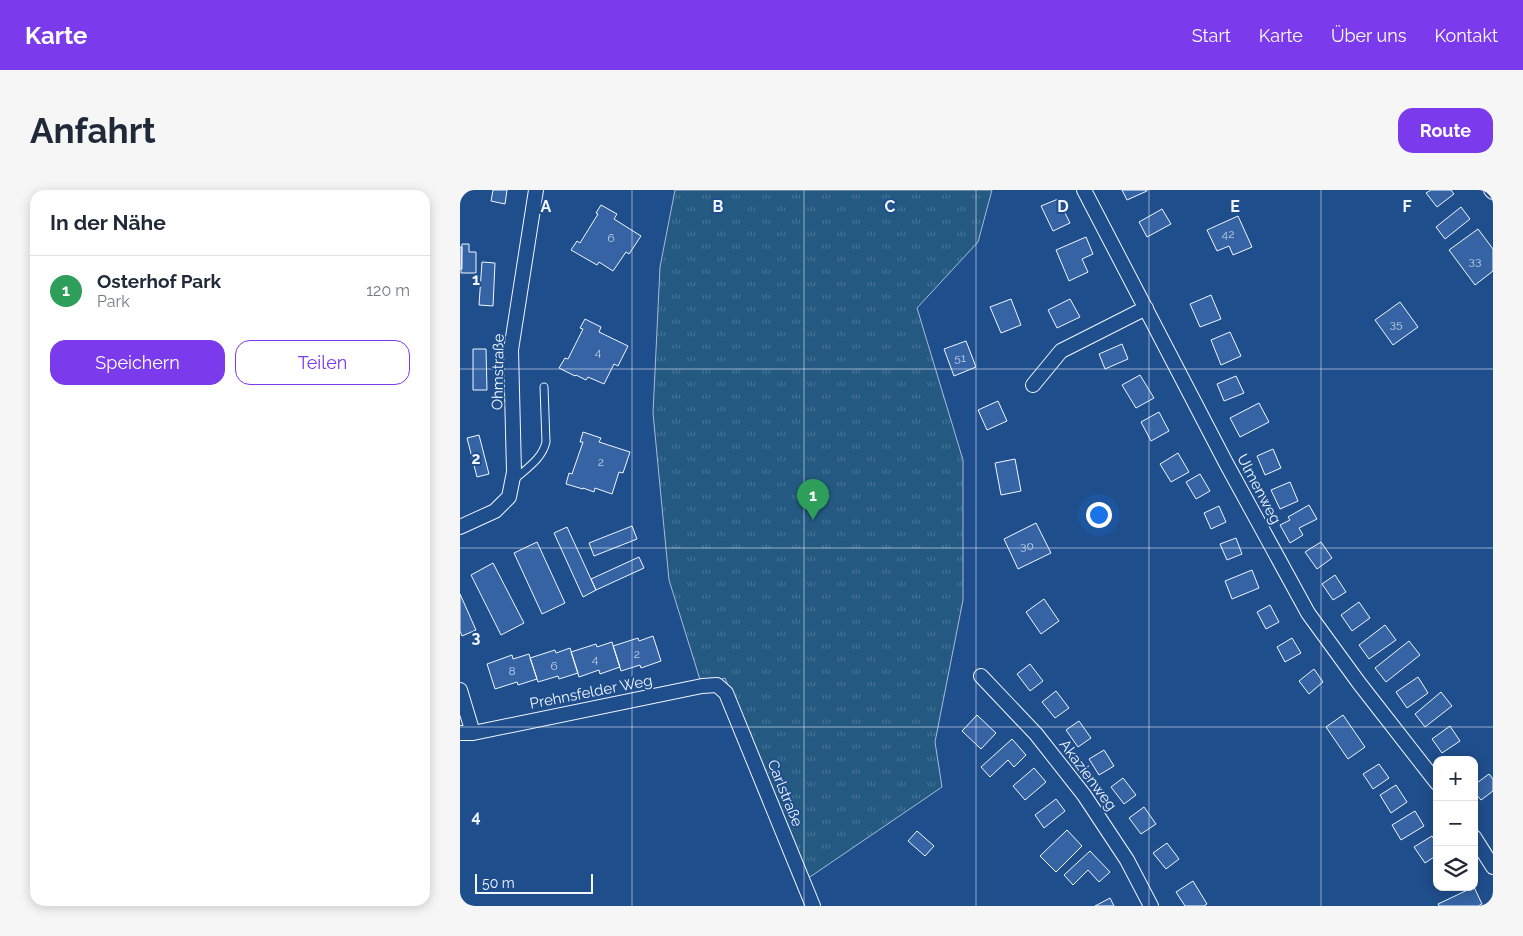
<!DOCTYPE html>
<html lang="de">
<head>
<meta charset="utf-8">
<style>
  :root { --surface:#fff; --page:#f6f6f7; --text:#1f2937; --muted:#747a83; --line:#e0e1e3; --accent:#7c3aed }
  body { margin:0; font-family:Raleway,sans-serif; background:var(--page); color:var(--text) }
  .controls { position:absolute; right:15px; bottom:15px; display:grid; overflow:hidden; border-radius:10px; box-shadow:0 2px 12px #0003 }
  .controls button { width:45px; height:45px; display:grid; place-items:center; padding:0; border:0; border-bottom:1px solid var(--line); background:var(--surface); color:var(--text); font:25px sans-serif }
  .scale { position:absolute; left:15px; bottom:12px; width:118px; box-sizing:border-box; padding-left:5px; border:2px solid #f2f6ff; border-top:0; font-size:14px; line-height:18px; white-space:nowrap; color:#f2f6ff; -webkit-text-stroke:4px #1f4e8c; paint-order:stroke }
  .you { position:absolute; left:638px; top:324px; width:18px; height:18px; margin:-12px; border:4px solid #fff; border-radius:50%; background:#1a73e8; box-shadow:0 0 0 8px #1a73e833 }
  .badge { display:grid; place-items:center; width:32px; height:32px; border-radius:50%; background:var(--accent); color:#fff; font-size:16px; font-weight:700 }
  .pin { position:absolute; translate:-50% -41px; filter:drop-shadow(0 1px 2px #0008) }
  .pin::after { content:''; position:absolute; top:26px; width:18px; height:15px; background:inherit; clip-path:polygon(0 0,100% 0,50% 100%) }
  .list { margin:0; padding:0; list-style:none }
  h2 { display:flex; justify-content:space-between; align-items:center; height:65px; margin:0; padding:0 20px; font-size:21px }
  h2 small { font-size:16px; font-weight:400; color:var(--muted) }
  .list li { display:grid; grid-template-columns:32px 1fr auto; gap:15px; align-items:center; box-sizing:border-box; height:70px; padding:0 20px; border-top:1px solid var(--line) }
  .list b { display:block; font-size:19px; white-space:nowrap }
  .list p { margin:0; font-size:16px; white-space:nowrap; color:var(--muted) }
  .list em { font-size:16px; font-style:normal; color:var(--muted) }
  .actions { display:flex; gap:10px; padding:15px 20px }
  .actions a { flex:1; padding:11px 0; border:1px solid var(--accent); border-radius:15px; text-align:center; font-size:18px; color:var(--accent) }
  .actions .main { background:var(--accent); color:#fff }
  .icon { flex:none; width:28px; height:28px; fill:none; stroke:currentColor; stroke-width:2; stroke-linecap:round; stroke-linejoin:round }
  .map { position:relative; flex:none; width:1033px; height:716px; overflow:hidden; border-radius:15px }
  header { display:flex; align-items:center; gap:30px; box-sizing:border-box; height:70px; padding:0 25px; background:var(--accent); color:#fff }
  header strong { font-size:24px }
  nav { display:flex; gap:28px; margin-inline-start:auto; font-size:18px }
  .intro { display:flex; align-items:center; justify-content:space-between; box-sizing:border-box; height:120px; padding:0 30px }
  h1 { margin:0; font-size:35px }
  .button { padding:12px 22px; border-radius:15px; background:var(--accent); color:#fff; font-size:18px; font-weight:700 }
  main { display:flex; gap:30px; padding:0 30px }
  aside { flex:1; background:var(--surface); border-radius:15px; box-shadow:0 2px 12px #0003 }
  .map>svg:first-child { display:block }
  .grass { fill:url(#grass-tufts); stroke:#a8bbd7 }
  .building { fill:#3563a3; stroke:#f2f6ff }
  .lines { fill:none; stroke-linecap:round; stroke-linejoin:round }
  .service-casing { stroke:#f2f6ff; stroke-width:9 }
  .minor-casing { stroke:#f2f6ff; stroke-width:16 }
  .service { stroke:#1f4e8c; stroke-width:7 }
  .minor { stroke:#1f4e8c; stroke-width:14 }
  .grid { fill:none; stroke:#f2f6ff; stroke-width:1; stroke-opacity:0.55 }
  .labels { text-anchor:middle; stroke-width:4; stroke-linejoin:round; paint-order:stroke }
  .number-label { font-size:12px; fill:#c3d1e8 }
  .street-label { font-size:15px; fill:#f2f6ff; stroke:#1f4e8c }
  .grid-label { font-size:16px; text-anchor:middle; font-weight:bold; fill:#f2f6ff; stroke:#1f4e8c; stroke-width:4; stroke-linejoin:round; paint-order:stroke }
</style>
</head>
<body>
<header>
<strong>Karte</strong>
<nav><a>Start</a><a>Karte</a><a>Über uns</a><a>Kontakt</a></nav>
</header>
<div class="intro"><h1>Anfahrt</h1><a class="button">Route</a></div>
<main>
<aside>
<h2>In der Nähe<small></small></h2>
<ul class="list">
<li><span class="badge" style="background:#2e9e5b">1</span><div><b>Osterhof Park</b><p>Park</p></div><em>120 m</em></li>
</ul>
<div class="actions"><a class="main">Speichern</a><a>Teilen</a></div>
</aside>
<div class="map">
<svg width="1033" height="716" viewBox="0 0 1033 716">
  <defs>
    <pattern id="grass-tufts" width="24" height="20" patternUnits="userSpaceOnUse" patternTransform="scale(1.25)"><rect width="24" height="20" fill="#245a82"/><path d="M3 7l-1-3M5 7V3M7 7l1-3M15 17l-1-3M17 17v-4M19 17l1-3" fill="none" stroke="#447295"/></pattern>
  </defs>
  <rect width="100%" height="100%" fill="#1f4e8c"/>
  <!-- grass -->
  <path class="grass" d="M215,0h317l-14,52 -61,66 46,152v140l-28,142 7,45 -138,94 -79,-203 -23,8 -33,-106 -16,-167 7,-146z"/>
  <!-- building -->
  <path class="building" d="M33,0h14l-2,14 -14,-3z
    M662,0h25v1l-20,9z
    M971,0h20l3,4 -17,13 -11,-14z
    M598,9l12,24 -17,8 -12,-25z
    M141,15l16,9 -3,5 27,17 -12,18 -3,-2 -13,19 -14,-9 -2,3 -26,-15 6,-9 3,2 18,-29 -2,-1z
    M1001,17l9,12 -25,20 -9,-12z
    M702,19l9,15 -24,13 -8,-15z
    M778,26l14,31 -19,8 -4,-9 -12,5 -10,-21z
    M1018,39l15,20v22l-18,14 -26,-35z
    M626,47l7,17 -11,5 6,13 -19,9 -13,-31z
    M2,54h7v8h7v21h-15z
    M0,57h2v22h-2z
    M22,72l13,1 -2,43 -14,-1z
    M751,105l10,24 -21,8 -10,-23z
    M551,109l10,26 -20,8 -11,-26z
    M610,109l10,18 -23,11 -9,-18z
    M940,112l18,25 -25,18 -18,-25z
    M125,129l16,8 -2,5 29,14 -10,20 -4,-2 -10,20 -16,-7 -2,3 -10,-5 -1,1 -16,-8 6,-10 3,1 15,-30 -3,-1z
    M770,142l11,24 -20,9 -10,-25z
    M506,151l10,26 -22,9 -10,-27z
    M662,154l6,15 -23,10 -6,-15z
    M13,159h13l1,41h-14z
    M680,185l14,23 -18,10 -14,-23z
    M776,186l8,17 -20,8 -7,-17z
    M538,211l9,20 -20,9 -9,-20z
    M799,213l10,19 -29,15 -10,-19z
    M699,222l10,19 -18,10 -10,-19z
    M123,242l18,6 -2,4 31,10 -7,21 -4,-1 -7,22 -17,-6 -1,4 -11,-4v1l-17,-5 3,-11 3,1 11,-32h-3z
    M19,245l10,39 -12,3 -10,-39z
    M813,259l8,19 -16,7 -8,-19z
    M718,263l11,19 -18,10 -11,-18z
    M555,269l6,32 -20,4 -6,-32z
    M740,284l10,17 -14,8 -10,-17z
    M830,292l8,19 -18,8 -9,-19z
    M849,315l8,14 -18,9 4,7 -13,8 -10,-18 10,-5 -2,-3z
    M759,316l7,16 -15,7 -7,-16z
    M576,333l15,30 -33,16 -14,-30z
    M172,336l5,13 -43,17 -5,-13z
    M107,337l29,63 -13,7 -29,-64z
    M776,348l6,16 -15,6 -7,-16z
    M77,352l28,61 -23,11 -28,-61z
    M861,352l11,16 -15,11 -12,-17z
    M179,367l5,11 -48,22 -5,-11z
    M33,373l31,60 -23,12 -30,-60z
    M792,380l7,18 -27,11 -7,-18z
    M875,385l11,17 -13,8 -11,-16z
    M0,404l16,36 -14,6 -2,-5z
    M584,409l15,22 -18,13 -15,-22z
    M899,412l11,16 -18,13 -11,-16z
    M810,415l9,17 -13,7 -9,-17z
    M925,435l11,15 -27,19 -10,-14z
    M193,446l8,25 -20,7 -1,-3 -19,6 -8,-25 25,-8 1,3z
    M832,448l9,15 -16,9 -8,-15z
    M949,451l11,14 -34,27 -11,-14z
    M152,452l8,25 -20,7 -1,-4 -20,7 -8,-25 25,-8 1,3z
    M110,458l8,25 -19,6 -1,-3 -20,6 -8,-24 25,-8 1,3z
    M69,464l8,25 -19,6 -1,-3 -22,7 -8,-25 25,-9 1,4z
    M570,474l13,17 -13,10 -13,-17z
    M854,479l9,13 -14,12 -10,-13z
    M958,487l10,16 -21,15 -11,-16z
    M596,501l13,17 -14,10 -13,-16z
    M981,502l11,14 -27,21 -10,-13z
    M517,525l19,18 -15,16 -19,-18z
    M883,525l22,32 -17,12 -22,-32z
    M619,531l12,17 -13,9 -12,-17z
    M990,536l10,15 -18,12 -10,-14z
    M552,549l14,16 -12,12 -6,-7 -18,17 -9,-10z
    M644,560l10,16 -15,9 -10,-16z
    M919,574l10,14 -16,11 -10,-15z
    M574,578l12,14 -21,18 -12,-14z
    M1029,584l4,5v12l-12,9 -7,-8v-7z
    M663,588l13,17 -12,9 -13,-17z
    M936,595l11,17 -16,11 -11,-18z
    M596,609l9,12 -21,17 -9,-13z
    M684,617l12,17 -15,10 -12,-16z
    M955,621l9,15 -23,14 -9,-15z
    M607,640l15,16 -26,26 -16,-16z
    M457,641l17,15 -9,10 -17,-15z
    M972,646l5,8v11l-12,8 -11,-16z
    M707,653l12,16 -13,10 -13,-16z
    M630,661l20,21 -11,10 -11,-12 -15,15 -9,-10z
    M733,691l14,23 -3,2h-19l-9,-14z
    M1014,697l8,17 -4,2h-39l-1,-2z
    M650,708l4,8h-19z"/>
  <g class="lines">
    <!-- service casing -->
    <g class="service-casing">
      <path id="service" d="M55,289c12,-11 27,-20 31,-37l-2,-55"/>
    </g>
    <!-- minor casing -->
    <g class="minor-casing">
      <path id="minor" d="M624,0l142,273 82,150 51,70 78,100
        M1031,0l2,2
        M573,195l28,-34 85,-43
        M0,337l35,-16 14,-14 5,-25 -3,-122 25,-160
        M521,486l55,58 48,61 43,65 24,46
        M0,500l13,43
        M0,543h13l229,-47 15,-1 9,8 87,213
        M1014,647l19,30"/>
    </g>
    <!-- service -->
    <use href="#service" class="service"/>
    <!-- minor -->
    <use href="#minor" class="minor"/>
  </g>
  <!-- grid -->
  <path class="grid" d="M172,0v716M344,0v716M516,0v716M689,0v716M861,0v716M0,179h1033M0,358h1033M0,537h1033"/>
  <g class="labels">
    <!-- number labels -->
    <g class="number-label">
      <text x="768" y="48">42</text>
      <text x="151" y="52">6</text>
      <text x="1015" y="75">33</text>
      <text x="936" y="138">35</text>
      <text x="138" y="166">4</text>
      <text x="500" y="172">51</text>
      <text x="141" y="276">2</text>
      <text x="567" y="360">30</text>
      <text x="177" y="468">2</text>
      <text x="135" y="473">4</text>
      <text x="94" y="480">6</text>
      <text x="52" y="485">8</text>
    </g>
    <!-- street labels -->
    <g class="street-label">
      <text transform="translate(38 182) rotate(-89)" y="5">Ohmstraße</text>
      <text transform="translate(799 299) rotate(62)" y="5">Ulmenweg</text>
      <text transform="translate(131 502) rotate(-11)" y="5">Prehnsfelder Weg</text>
      <text transform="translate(628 585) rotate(53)" y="5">Akazienweg</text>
      <text transform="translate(325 603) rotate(68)" y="5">Carlstraße</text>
    </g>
  </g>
  <g class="grid-label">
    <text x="86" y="22">A</text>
    <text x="258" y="22">B</text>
    <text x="430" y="22">C</text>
    <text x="603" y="22">D</text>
    <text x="775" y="22">E</text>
    <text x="947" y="22">F</text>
    <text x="16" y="95">1</text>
    <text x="16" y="274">2</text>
    <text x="16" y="453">3</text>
    <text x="16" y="632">4</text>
  </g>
</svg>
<div class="controls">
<button>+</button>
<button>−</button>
<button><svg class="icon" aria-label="layers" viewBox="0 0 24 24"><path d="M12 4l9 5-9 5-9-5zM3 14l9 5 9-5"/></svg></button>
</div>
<div class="scale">50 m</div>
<div class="you"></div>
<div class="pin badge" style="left:353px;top:330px;background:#2e9e5b">1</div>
</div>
</main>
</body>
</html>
